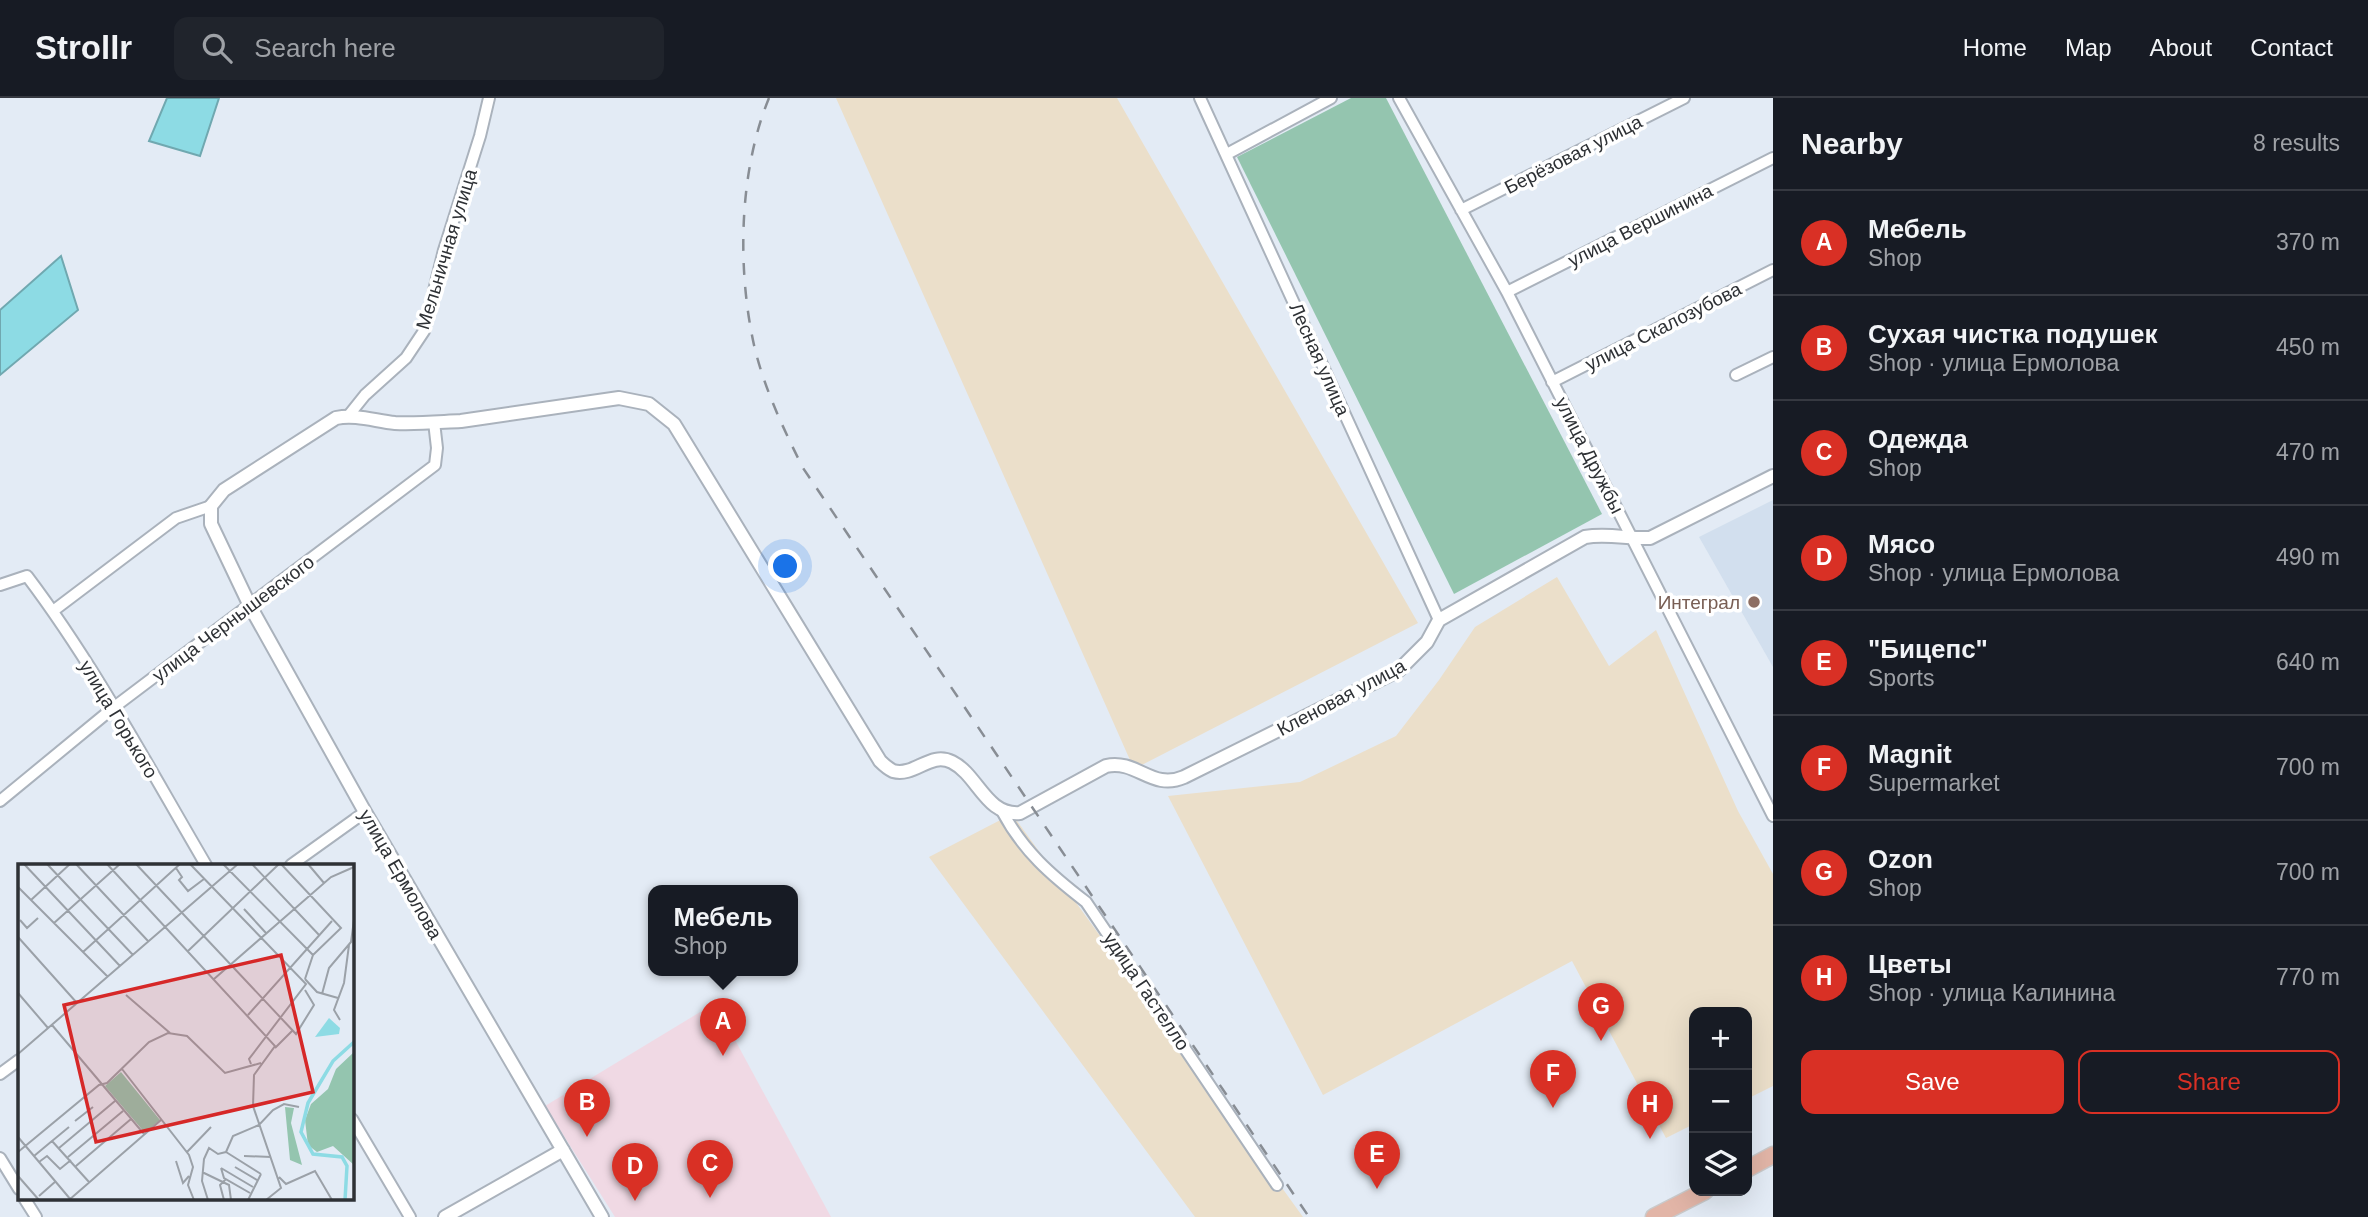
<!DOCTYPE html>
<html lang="en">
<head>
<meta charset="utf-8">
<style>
  :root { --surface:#171b24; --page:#20242c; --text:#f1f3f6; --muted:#9ea1a6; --line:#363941; --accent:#d93025 }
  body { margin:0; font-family:Arial,sans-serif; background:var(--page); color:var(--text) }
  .controls { position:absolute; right:21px; bottom:21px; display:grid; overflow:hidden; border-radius:14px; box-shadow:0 7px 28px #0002 }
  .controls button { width:63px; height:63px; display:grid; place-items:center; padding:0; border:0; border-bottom:2px solid var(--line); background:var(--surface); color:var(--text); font:35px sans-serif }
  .you { position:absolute; left:786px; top:469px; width:24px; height:24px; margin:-18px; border:5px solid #fff; border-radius:50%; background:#1a73e8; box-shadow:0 0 0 10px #1a73e833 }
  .badge { display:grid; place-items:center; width:46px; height:46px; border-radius:50%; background:var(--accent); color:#fff; font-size:23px; font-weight:700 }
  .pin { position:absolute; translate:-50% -58px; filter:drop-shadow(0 2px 4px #0008) }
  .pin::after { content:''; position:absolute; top:37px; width:24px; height:21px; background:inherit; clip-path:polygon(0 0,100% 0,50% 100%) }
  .popup { position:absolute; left:648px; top:787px; width:150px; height:91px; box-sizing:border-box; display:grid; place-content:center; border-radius:14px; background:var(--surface); filter:drop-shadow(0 2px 5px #0005); font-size:23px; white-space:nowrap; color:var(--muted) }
  .popup b { font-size:26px; color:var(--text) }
  .popup::after { content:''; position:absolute; left:50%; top:100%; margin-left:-14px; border:14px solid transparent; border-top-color:var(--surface) }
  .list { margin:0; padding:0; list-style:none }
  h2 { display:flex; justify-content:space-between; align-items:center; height:91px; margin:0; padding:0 28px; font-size:30px }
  h2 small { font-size:23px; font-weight:400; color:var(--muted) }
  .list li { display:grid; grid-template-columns:46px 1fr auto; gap:21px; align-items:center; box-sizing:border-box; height:105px; padding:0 28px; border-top:2px solid var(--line) }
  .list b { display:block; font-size:26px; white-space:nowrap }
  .list p { margin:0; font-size:23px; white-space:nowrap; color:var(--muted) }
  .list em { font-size:23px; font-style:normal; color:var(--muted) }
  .actions { display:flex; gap:14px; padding:21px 28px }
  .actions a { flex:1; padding:16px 0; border:2px solid var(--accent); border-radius:14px; text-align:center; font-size:24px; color:var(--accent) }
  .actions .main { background:var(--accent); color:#fff }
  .icon { flex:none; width:38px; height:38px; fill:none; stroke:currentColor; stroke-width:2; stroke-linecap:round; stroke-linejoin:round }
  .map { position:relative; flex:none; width:1773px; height:1119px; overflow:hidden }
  header { display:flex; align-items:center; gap:42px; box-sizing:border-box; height:98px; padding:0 35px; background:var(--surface); border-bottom:2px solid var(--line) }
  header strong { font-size:33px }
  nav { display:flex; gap:38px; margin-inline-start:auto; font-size:24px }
  .search { width:490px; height:63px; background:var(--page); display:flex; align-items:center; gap:18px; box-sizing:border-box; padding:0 24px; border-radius:14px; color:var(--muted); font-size:26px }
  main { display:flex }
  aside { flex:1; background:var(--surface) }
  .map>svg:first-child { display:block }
  .commercial { fill:#f0d9e4 }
  .industrial { fill:#ebdfca }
  .built { fill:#d2dfee }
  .green { fill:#94c5af }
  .water { fill:#8ddbe4; stroke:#70a8b0; stroke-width:2 }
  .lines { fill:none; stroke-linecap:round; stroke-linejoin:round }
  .minor-casing { stroke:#aab2bc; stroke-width:14 }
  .tertiary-casing { stroke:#aab2bc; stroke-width:16 }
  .primary-casing { stroke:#c9c9ca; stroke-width:19 }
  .minor { stroke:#fff; stroke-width:10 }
  .tertiary { stroke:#fff; stroke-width:12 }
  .primary { stroke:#e2b5a7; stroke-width:16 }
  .rail { stroke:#888d94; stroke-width:2.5; stroke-dasharray:12 12; stroke-linecap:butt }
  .education-dot { fill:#8d6e63; stroke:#fff; stroke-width:2.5 }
  .labels { text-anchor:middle; stroke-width:7; stroke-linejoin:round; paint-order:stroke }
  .street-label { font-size:19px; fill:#2e3135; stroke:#fff }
  .education-label { font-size:19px; fill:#785e54; stroke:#fff; text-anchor:end }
  .inset-river { fill:none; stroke:#8ddbe4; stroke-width:3.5 }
  .inset-road { fill:none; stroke:#9ba1a8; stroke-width:2 }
  .view { fill:#d62828; fill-opacity:0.15; stroke:#d62828; stroke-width:3.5 }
  .inset-edge { fill:none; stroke:#2e3135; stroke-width:3.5 }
</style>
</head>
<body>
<header>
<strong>Strollr</strong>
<div class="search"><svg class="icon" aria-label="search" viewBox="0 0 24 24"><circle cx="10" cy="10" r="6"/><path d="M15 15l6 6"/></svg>Search here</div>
<nav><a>Home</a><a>Map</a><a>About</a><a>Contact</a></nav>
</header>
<main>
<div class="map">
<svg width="1773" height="1119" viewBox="0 0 1773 1119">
  <rect width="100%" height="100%" fill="#e3ebf5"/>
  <!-- commercial -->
  <path class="commercial" d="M715,905l116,214h-216l-70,-111z"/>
  <!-- industrial -->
  <path class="industrial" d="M836,0h281l301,525 -284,146z
    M1557,479l52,89 47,-36 82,181 35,63v212l-26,13v-87h-53v112l-28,14 -94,-177 -249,134 -155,-299 132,-14 96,-46 43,-56 36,-53z
    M1012,716l291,403h-108l-266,-360z"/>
  <!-- built -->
  <path class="built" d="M1773,402v167l-74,-130z"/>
  <!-- green -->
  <path class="green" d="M1351,0h35l216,416 -148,80 -217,-437z"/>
  <!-- water -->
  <path class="water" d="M167,0h52l-19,58 -51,-15z
    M61,158l17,54 -78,65v-65z"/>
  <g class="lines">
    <!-- minor casing -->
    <g class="minor-casing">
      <path id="minor" d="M1200,0l239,522
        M1399,0l108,194 266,524
        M1227,56l104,-56
        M1461,112l223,-112
        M1507,194l266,-134
        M1736,277l37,-18
        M1552,284l221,-112
        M349,317l16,-20 41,-37 18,-27 20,-81 36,-114 9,-38
        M0,487l27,-9c68,90 122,192 179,289
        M53,513l123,-93 35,-12
        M0,703l113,-93 322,-243 2,-17 -3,-26
        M1002,713c21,40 49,64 84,91l191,283
        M291,767l74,-53
        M0,976l19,-14
        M352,1021l58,98
        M0,1060l19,31
        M24,1100l12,19"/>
    </g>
    <!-- tertiary casing -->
    <g class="tertiary-casing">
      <path id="tertiary" d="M445,1119l118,-67
        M602,1119l-237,-405 -115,-206 -39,-82v-18l13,-16 112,-72c20,-4 39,3 59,5 22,1 44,-1 66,-2l158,-23 30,6 25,20 206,337c3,3 9,8 13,10 22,6 37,-20 59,-9 26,13 34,54 68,51l86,-47c31,-7 46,25 78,11l215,-107 28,-28 12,-22 146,-83c23,-4 43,2 65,1l123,-62"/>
    </g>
    <!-- primary casing -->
    <g class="primary-casing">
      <path id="primary" d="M1747,1071l26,-14
        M1654,1119l51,-26"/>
    </g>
    <!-- minor -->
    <use href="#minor" class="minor"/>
    <!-- tertiary -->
    <use href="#tertiary" class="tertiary"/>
    <!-- primary -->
    <use href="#primary" class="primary"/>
    <!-- rail -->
    <path class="rail" d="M769,0c-30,73 -32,170 -15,247 10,43 29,83 49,123l506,749"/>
  </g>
  <!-- markers -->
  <circle class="education-dot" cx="1754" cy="504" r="7"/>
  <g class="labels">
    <!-- street labels -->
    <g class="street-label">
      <text transform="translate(1573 56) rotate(-27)" y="7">Берёзовая улица</text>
      <text transform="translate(1640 127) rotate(-27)" y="7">улица Вершинина</text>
      <text transform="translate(446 151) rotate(-73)" y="7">Мельничная улица</text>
      <text transform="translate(1663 228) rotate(-27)" y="7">улица Скалозубова</text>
      <text transform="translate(1320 261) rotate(66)" y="7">Лесная улица</text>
      <text transform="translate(1590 357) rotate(63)" y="7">улица Дружбы</text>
      <text transform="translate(233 520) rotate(-37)" y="7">улица Чернышевского</text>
      <text transform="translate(1341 599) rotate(-28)" y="7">Кленовая улица</text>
      <text transform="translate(119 621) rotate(59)" y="7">улица Горького</text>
      <text transform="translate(401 776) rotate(60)" y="7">улица Ермолова</text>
      <text transform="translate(1147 893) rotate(56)" y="7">удица Гастелло</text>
    </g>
    <!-- education labels -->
    <g class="education-label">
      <text x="1740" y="511">Интеграл</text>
    </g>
  </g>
  <!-- overview -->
  <g transform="translate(18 766)">
    <rect width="336" height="336" fill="#e3ebf5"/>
    <path d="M336,188v113l-21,-19 -16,6 -9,-7 -3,-25 6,-16 17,-15 8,-20zM103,208l39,48 -15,13 -40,-47zM267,243l9,1 -3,15 11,42 -12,-5z" fill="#94c5af"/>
    <path d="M311,154l11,10 -1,6 -24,3z" fill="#8ddbe4"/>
    <path class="inset-river" d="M327,336l2,-34 -5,-9 -29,-3 -12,-22 7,-29 25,-42 21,-19"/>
    <path class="inset-road" d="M6,0l96,102M29,0l86,91M58,0l72,77M89,0l168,182 -21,29 -1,31 28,82 -15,12M118,0l160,170 18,-29 -9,-15M172,0l116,120 -57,75 2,5M205,0l90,91M234,0l68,72M263,0l60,64 -28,27M290,0l16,19M158,4l6,9 -3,3 9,11 16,-12M0,23l90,90M13,36l39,-36M226,45l22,24M2,56l7,8 11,-10M36,59l66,-59M0,73l59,66M170,87l91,-87M65,88l97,-88M196,115l117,-102 23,-10M287,115l12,13 21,6M287,115l8,-24M0,129l30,35M304,130l7,-26 22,-26 3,-22M108,131l44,38M230,151l84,-94M322,156l-6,-10 10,-27 5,-38M34,161l92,109M257,184l17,-17M0,190l220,-190M104,205l67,86 4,12 -5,18 6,15M57,257l18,-14M51,263l-17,14 37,41M0,273l53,63M41,284l56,-47M0,288l81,-67 8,-2 42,-41 19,-9 19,3 38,37 36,-10M169,288l24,-25M208,288l7,-16 26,-11 14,-15 11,-6 15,3M208,288l35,22M16,292l18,-15M226,292l27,1M50,293l55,-46M158,297l7,22 6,-7M21,298l8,-6 13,13 11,-9M58,302l55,-47M217,303l22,13M203,304l3,10 26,15M203,304l32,19M184,308l27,13 2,15M0,312l21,24M261,313l7,7 29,-13 17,29M21,332l17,-15M51,336l92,-80M190,336l-6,-19 2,-22 5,-11 9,6 8,-2M206,336l-4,-15 6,-6M230,336l13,-26"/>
    <path class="view" d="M263,91l32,137 -217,50 -32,-137z"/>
    <rect width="336" height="336" class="inset-edge"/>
  </g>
</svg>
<div class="controls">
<button>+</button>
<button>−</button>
<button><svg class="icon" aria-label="layers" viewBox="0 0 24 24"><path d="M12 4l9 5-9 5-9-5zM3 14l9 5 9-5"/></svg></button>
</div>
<div class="you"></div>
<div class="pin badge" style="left:723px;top:958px">A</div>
<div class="popup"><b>Мебель</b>Shop</div>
<div class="pin badge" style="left:587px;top:1039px">B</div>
<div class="pin badge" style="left:710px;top:1100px">C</div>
<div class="pin badge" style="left:635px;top:1103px">D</div>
<div class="pin badge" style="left:1377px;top:1091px">E</div>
<div class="pin badge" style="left:1553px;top:1010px">F</div>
<div class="pin badge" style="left:1601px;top:943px">G</div>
<div class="pin badge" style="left:1650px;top:1041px">H</div>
</div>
<aside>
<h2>Nearby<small>8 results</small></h2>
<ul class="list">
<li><span class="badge">A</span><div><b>Мебель</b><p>Shop</p></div><em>370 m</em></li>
<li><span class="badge">B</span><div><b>Сухая чистка подушек</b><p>Shop · улица Ермолова</p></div><em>450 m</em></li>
<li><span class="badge">C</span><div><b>Одежда</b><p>Shop</p></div><em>470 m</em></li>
<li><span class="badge">D</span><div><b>Мясо</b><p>Shop · улица Ермолова</p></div><em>490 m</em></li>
<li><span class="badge">E</span><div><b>&quot;Бицепс&quot;</b><p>Sports</p></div><em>640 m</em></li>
<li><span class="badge">F</span><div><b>Magnit</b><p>Supermarket</p></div><em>700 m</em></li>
<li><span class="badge">G</span><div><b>Ozon</b><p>Shop</p></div><em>700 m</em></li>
<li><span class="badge">H</span><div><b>Цветы</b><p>Shop · улица Калинина</p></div><em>770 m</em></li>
</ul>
<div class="actions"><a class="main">Save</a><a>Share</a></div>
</aside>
</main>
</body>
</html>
